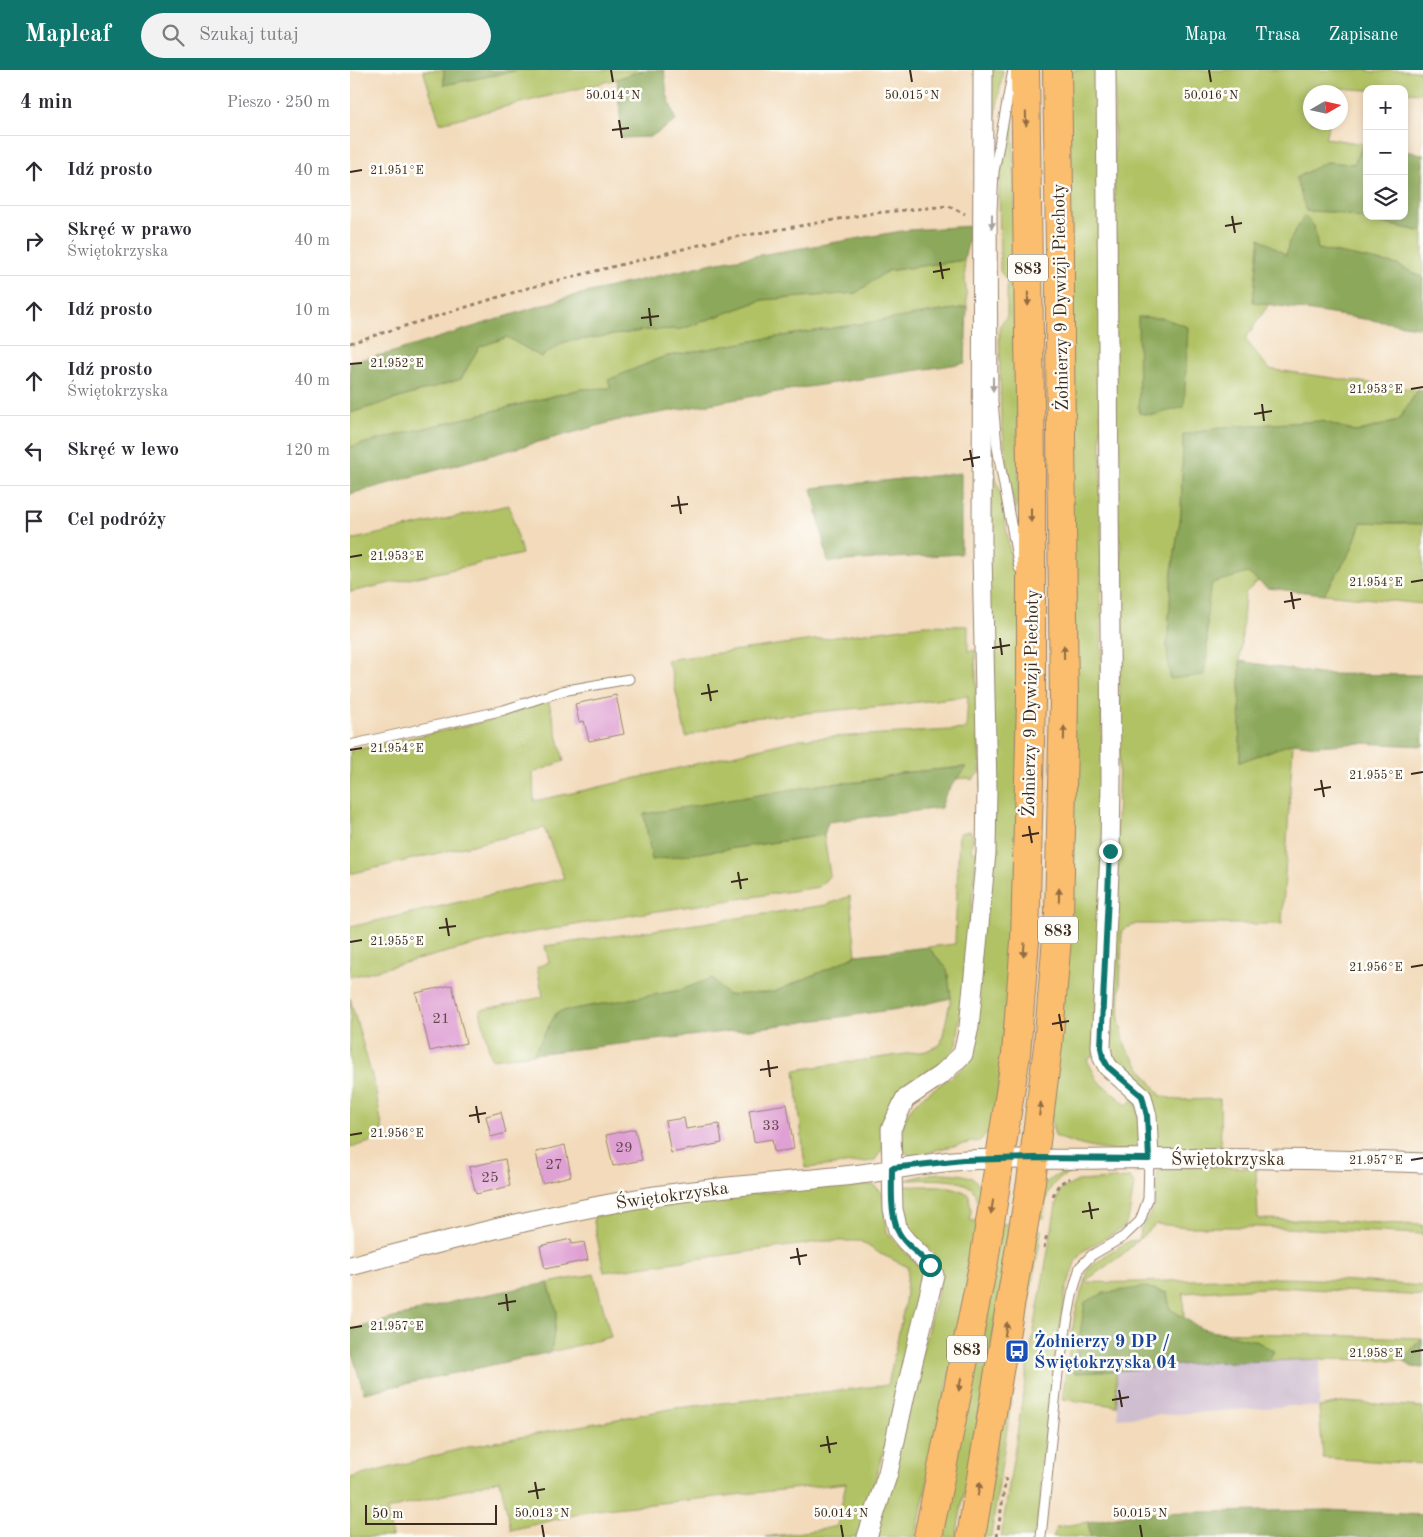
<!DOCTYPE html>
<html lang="pl">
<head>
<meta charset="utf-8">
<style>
  :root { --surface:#fff; --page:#f2f2f3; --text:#2b2b33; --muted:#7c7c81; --line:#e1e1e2; --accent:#0f766e }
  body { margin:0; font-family:"Old Standard TT",serif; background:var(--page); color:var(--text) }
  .controls { position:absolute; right:15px; top:15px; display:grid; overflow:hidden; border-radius:10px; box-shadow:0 2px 8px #0003 }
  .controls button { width:45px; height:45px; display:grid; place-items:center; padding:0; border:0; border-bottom:1px solid var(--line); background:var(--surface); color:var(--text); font:25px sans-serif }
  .compass { position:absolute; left:953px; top:15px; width:45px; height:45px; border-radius:50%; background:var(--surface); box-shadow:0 2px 8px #0003; rotate:81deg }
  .scale { position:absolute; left:15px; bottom:12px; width:132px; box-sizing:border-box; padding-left:5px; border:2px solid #3b2a1e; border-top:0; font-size:14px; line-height:18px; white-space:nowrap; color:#3b2a1e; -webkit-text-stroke:4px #fdfcf7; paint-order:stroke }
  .stop { position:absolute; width:15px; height:15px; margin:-11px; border:4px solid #0f766e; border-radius:50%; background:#fff }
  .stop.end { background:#0f766e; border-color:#fff; box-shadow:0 1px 5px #0008 }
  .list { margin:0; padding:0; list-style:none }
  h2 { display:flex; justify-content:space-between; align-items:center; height:65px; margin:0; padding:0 20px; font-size:21px }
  h2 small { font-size:16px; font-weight:400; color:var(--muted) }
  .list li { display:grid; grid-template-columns:32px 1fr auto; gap:15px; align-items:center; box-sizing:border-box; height:70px; padding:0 20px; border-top:1px solid var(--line) }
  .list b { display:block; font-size:19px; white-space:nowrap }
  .list p { margin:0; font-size:16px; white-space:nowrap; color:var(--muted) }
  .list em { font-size:16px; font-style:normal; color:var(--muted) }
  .icon { flex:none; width:28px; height:28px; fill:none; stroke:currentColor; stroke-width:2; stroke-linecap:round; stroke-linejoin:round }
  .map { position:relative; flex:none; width:1073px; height:1467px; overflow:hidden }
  header { display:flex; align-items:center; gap:30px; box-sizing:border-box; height:70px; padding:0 25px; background:var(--accent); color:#fff }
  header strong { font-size:24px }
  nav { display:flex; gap:28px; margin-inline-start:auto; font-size:18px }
  .search { width:350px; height:45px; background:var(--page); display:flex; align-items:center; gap:12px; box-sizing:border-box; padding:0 18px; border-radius:28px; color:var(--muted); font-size:19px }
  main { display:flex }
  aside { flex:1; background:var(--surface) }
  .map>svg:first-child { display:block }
  .industrial { fill:#cfbdd0 }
  .green { fill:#b1c265; stroke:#767642; fill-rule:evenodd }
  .forest { fill:#8ca85a; stroke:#64693c }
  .building { fill:#dfa0d4 }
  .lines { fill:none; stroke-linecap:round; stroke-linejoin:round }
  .lane-casing { stroke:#96826c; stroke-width:11 }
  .street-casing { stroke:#96826c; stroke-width:21 }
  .highway-casing { stroke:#96826c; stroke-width:30 }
  .path { stroke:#96826c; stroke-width:3; stroke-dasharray:4 4; stroke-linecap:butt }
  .lane { stroke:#fff; stroke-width:9 }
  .street { stroke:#fff; stroke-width:19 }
  .highway { stroke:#fbbd6e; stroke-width:28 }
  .oneway { fill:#916c42 }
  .oneway2 { fill:#a79f9a }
  .route { stroke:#0f766e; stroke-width:6 }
  .ticks { fill:none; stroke:#3b2a1e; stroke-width:2 }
  .labels { text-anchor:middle; stroke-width:5; stroke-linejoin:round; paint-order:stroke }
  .number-label { font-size:15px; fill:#64484c }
  .shield { fill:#fdfcf7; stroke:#75695f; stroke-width:1 }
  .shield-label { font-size:16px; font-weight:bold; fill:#3b2a1e }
  .street-label { font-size:18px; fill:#3b2a1e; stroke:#fdfcf7 }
  .transit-label { font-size:18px; font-weight:bold; fill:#164399; stroke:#fdfcf7; text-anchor:start }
  .ticks-label { font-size:12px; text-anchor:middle; fill:#3b2a1e; stroke:#fdfcf7; stroke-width:5; stroke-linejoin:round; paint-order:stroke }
</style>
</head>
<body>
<header>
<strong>Mapleaf</strong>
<div class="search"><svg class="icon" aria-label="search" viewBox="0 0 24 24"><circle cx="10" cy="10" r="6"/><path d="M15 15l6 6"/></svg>Szukaj tutaj</div>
<nav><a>Mapa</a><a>Trasa</a><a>Zapisane</a></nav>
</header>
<main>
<aside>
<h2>4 min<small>Pieszo · 250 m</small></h2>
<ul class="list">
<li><svg class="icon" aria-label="ahead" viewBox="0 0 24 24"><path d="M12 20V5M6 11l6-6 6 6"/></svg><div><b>Idź prosto</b></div><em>40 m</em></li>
<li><svg class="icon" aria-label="right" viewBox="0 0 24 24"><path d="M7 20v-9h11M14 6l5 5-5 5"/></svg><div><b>Skręć w prawo</b><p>Świętokrzyska</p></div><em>40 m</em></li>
<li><svg class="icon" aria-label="ahead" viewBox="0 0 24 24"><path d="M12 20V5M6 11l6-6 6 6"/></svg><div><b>Idź prosto</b></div><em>10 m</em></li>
<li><svg class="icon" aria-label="ahead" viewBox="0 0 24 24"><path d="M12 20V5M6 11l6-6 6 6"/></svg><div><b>Idź prosto</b><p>Świętokrzyska</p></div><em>40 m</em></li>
<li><svg class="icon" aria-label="left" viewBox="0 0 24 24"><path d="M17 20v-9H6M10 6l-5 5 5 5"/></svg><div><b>Skręć w lewo</b></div><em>120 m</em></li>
<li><svg class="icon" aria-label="arrive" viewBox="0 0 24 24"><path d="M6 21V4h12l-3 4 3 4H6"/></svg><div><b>Cel podróży</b></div></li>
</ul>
</aside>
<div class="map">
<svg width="1073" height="1467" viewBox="0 0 1073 1467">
  <rect width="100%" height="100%" fill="#fdfcf7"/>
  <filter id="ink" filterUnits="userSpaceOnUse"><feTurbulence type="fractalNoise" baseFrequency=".02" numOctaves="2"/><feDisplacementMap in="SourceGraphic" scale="10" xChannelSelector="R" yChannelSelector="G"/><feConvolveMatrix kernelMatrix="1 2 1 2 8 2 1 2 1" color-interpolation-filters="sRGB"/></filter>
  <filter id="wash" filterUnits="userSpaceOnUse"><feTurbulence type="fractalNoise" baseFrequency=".0096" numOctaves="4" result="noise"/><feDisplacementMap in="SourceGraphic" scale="20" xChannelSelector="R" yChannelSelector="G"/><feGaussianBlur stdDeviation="1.12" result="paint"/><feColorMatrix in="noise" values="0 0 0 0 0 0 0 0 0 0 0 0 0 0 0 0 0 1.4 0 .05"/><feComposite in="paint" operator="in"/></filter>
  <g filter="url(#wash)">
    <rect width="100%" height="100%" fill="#f2daba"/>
    <!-- industrial -->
    <path class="industrial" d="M970,1289l-1,48 -27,-1 -174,12 -2,-47 85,-8z"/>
    <!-- green -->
    <path class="green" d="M73,0h21v15l75,-15h125l-27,9 -177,44z
      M638,0h15l-7,43 -9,24z
      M719,0h31l2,807 -8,178 -7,5 11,21 29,24 7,-7c3,13 10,35 3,46 -10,16 -68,-1 -82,-8l-4,-15z
      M766,0h251c11,4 13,1 24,0 10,0 22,0 32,2l-2,21 -17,-1v-3l-37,1 -28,-2 -2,4h-26v30l18,1 -4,15 39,6 -10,20 -28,-2 -20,49 27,1 90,20v46l-25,-13 -81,-16 -3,-23 -25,16 -3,14 -26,-18 -7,63 16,3 -24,35 24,30 149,21 -20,31 -42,11 -34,-11 -99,6 -40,8 -2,79 -9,57 -5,77 40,10v-59l5,-16 36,-10 10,8 -13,12 -5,68v100l53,-18 -11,181h-146l-14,6 -3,90 7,28 35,48 17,4 42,-1 1,51h-61l-5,-7 -35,-75 -11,-17 11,-318 -2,-149 3,-36 -6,-42 -1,-391zM789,247l14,98 -14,-2z
      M663,27l6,394 -4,24 -6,-36 -8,-63 -2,-89 8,-11v-35l-7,-10 -1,-101z
      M614,190l3,47 -203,32 -101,18 -54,23 2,8 -30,1 -231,58v-34l111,-34 18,-32 28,-10 34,20 23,-15 84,-12 34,-1 80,-29 94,-7 31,-22z
      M640,383l12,48 18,116 -2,242 -12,159 -10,96 -4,16 -13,11 -36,7 -29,9 -10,-5 -5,-7c2,-12 4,-23 10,-34 17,-26 76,-40 66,-80z
      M159,435l13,49 -172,38v-52z
      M1011,452l62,2v80l-99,-10 27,-43z
      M574,555l44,1v25l7,-1 5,122 -8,8 -5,-2 -11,1 9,-12 -65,6 -39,9 -36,2 -181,31 8,45 172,-25 6,40 -11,12 -181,27 -132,23 -156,40v-50l214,-49 -20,-50 -194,46v-123l152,-33 46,-19 16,62 -31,12 1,28 61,-13 205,-49 166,-10 2,-33 -74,9 -154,14 -54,18 -15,-67 -5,-10z
      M620,761l3,7 -2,13 6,1 -20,193 -17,21 -47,32 -6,14 -5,38 -8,11 -69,7 -10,-98 131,-19 15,-7 10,-46 -4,-29 -19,-22 27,-3 4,-111z
      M500,826l6,59 -26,13 -56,24 -47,3 -15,-17 -31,12 -124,22 -24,42 -42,5 -11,-49 63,-13 -6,-30 12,-5 -4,-16 281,-41z
      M0,928l25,89 9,51 -34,10z
      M842,1096l64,2 2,51 66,1 99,5v9l-165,-7h-71l-31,-3 -33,30 -39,28c61,2 122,-4 183,-4 52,0 104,4 156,8v10l-143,-9 -97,6 1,25 -14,-9 -3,-16 -21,-6 -68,64 -4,22 42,-2 1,35 -55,-7 13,-86 13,-43 19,-16 22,-13 10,-1 1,-10 15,-24 3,-35z
      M723,1102c-26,10 -26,22 -30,46l-9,-1 11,-34 16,-10z
      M588,1103c30,1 47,1 45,37l-5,-1c-1,-6 -1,-14 -5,-19 -11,-14 -50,-10 -67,-10l19,-5z
      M780,1108l4,6 -5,32 -5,11 -41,24 -8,11 -9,28 -19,125 -9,107 -3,15h-34l25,-161 30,-171 4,-15 18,-9z
      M523,1115l9,7 5,40 34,37 3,14 -39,163 -27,91h-93l54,-7 18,-4 9,-43 -250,27 -85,20 -11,-50 -113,30 5,27h-42v-59l122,-32 204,-38 212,-23 17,-83 3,-35 -29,-14 -19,-12h-34l-222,31 -11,-55 90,-16 136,-14z
      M554,1116c21,1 49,-4 65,9l2,15 -1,10 11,2 -65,315h-43l68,-258 -5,-23 -33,-33 -2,-30z
      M649,1153l15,2 -58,312h-18z
      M682,1158l9,2 -2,16 -25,136 -23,155h-9z
      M244,1204l17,63 -60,15 6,-40 -9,-29z
      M862,1262l210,6 -20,22 -82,-1 -52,2 6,-10 -18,-10z
      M995,1332l78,5v57l-100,-6 -4,-51z
      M738,1452l3,15h-38l4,-10z"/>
    <!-- forest -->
    <path class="forest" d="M94,0h75l-75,15z
      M294,0h20l3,24 9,27 -26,16 -28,1 -5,-59z
      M1014,74l3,1v71h37v-65l19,3v78l-90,-20 -27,-1 -10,-33 30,-16 28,2z
      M954,146l10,10 4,23 80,16 25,13v50l-170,-26 7,-64 26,17 3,-13z
      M622,156l-8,34 -77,11 -31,22 -94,7 -80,29 -34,1 -84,12 -23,15 -34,-20 -28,10 -18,32 -111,34v-51l40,-9 178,-56 145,-34 195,-33z
      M617,237l-2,56 -183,28 -167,30 -265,73v-47l231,-58 30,-1 -3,-8 55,-23 101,-18z
      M788,247l25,1 25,9 -4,80 -31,8 -14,-2z
      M1068,320l5,1v133l-62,-2 -10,29 -27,43 -57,-6 -19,-15 -36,10c-9,30 -2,62 -8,92l-34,4 -3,-31 5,-77 9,-57 2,-79 40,-8 99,-6 34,11 42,-11z
      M611,403v81l-133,8 -16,-74z
      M890,591l79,13 104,1v71l-63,-3 -44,3 -23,-3 -53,19z
      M616,697l-20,26 -5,15 -113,14 -4,13 -172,25 -8,-46 181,-30 36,-2 39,-9z
      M578,877l19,22 4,29 -38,9 -154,21 -226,26 24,-42 124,-22 31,-12 15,17 47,-3 56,-24 26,-13z
      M198,1213l9,29 -6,40 -187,41 -14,-47v-16l113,-31z
      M796,1217l21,6 3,16 32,20 54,12 18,10 -6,10 -67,2 -85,8 -42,2 11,-71 19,-9z
      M1072,1268l1,30 -11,-1 -10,-7z
      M978,1440l95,5v22h-332l-3,-15 52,-9z"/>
    <g id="blocks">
      <!-- building -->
      <path class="building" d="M266,625l8,39 -35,7 -5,-20 -5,1 -4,-18z
        M102,915l14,58 -36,8 -14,-58z
        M437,1034l7,45 -20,3 -2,-13 -18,3 -5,-32z
        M151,1042l5,21 -15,4 -5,-21z
        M334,1048l2,11 33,-5 3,19 -51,10 -6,-32z
        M285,1059l7,31 -29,6 -7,-31z
        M215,1075l6,31 -29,7 -6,-31z
        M155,1089l5,27 -34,8 -7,-27z
        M221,1169l1,5 12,-2 4,18 -43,9 -5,-23z"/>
    </g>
  </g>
  <g filter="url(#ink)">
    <use href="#blocks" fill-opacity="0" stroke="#96826c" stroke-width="1"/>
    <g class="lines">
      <!-- lane casing -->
      <g class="lane-casing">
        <path id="lane" d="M663,0l-19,102 -2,39 1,190 4,46 22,121
          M0,675l154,-35 58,-19 67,-12
          M691,1467l17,-164 14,-78 8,-28 12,-12 31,-18 17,-16 8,-22 1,-40"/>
      </g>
      <!-- street casing -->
      <g class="street-casing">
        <path id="street" d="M756,0l5,707 -1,74 -9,196 2,11 5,9 34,30 5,19 2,43
          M0,1196c96,-25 193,-51 292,-68 70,-12 140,-15 211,-23 37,-4 75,-13 113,-15 47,-2 94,0 141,-1 106,-1 211,-1 316,4
          M517,1467l21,-64 17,-78 29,-120 -4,-10 -24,-24 -8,-10 -5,-22 -2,-80 14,-30 37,-25 21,-20 6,-27 17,-174 1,-64 -5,-237 1,-482"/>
      </g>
      <!-- highway casing -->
      <g class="highway-casing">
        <path id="highway" d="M578,1467l56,-276 32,-207 9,-113 6,-241v-234l-6,-396
          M621,1467l60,-355 17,-136 11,-132 5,-213 -4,-357v-95l-3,-179"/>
      </g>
      <!-- path -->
      <path class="path" d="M0,273l178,-55 191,-48 155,-27 75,-7 16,8
        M703,1126l6,-12 11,-6
        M694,1178l3,-14
        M647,1467l9,-59"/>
      <!-- lane -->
      <use href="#lane" class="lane"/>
      <!-- street -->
      <use href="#street" class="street"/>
      <!-- highway -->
      <use href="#highway" class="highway"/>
    </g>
    <!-- one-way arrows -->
    <defs><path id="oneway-solid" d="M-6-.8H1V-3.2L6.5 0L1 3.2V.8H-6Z" transform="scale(1.25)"/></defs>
    <g class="oneway">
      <use href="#oneway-solid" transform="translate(676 49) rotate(89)"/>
      <use href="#oneway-solid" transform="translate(678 229) rotate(89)"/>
      <use href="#oneway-solid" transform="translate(681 445) rotate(90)"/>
      <use href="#oneway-solid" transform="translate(714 582) rotate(-91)"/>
      <use href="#oneway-solid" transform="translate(714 663) rotate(-89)"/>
      <use href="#oneway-solid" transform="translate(709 825) rotate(-89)"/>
      <use href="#oneway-solid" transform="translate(674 880) rotate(95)"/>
      <use href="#oneway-solid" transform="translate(690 1039) rotate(-83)"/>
      <use href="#oneway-solid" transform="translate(642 1137) rotate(99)"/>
      <use href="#oneway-solid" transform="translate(656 1259) rotate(-80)"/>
      <use href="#oneway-solid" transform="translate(610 1314) rotate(101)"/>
      <use href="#oneway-solid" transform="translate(629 1419) rotate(-80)"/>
    </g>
    <g class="oneway2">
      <use href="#oneway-solid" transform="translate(642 151) rotate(90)"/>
      <use href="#oneway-solid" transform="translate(643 314) rotate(90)"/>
    </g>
  </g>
  <g class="lines" filter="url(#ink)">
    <!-- route -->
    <path class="route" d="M580,1195c-10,-10 -26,-21 -32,-34 -8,-19 -6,-43 -6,-63l71,-8 71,-2 115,1 -2,-43 -5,-20 -34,-29 -5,-9 -2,-11 9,-196"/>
  </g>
  <!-- ticks -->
  <path class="ticks" d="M261,0l2,12M560,0l2,12M859,0l2,12M269,50l3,18M262,60l17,-2M0,102l12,-2M882,146l3,17M875,156l17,-3M590,192l3,17M583,202l17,-3M299,238l2,18M291,248l18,-2M0,294l12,-1M1061,319l12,-2M912,334l2,17M904,344l18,-3M620,380l3,17M613,390l17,-3M328,426l3,18M321,436l17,-2M0,487l12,-2M1061,512l12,-2M941,522l3,17M934,532l17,-3M650,568l2,17M642,578l18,-3M358,614l3,17M351,624l17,-3M0,680l12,-2M1061,704l12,-2M971,710l3,17M964,720l17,-3M679,756l3,17M672,766l17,-3M388,802l3,17M381,812l17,-3M96,848l3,18M89,858l17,-2M0,872l12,-2M1061,897l12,-2M709,944l3,17M702,954l17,-3M418,990l2,17M410,1000l18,-3M126,1036l3,17M119,1046l17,-3M0,1065l12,-2M1061,1090l12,-2M739,1132l3,17M732,1142l17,-3M447,1178l3,17M440,1188l17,-3M156,1224l2,17M148,1234l18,-3M0,1258l12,-2M1061,1282l12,-2M769,1320l3,17M762,1330l17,-3M477,1366l3,17M470,1376l17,-3M185,1412l3,17M178,1422l17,-3M192,1455l2,12M491,1455l2,12M790,1455l2,12"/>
  <!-- icons -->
  <defs>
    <g id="bus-square" transform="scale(1.25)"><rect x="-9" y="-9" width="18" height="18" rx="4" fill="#1a4fb4" stroke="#fdfcf7"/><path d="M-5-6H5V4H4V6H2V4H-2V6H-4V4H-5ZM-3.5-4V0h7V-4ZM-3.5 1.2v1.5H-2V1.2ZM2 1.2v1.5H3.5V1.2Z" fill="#fff"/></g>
  </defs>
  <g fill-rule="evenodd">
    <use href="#bus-square" x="667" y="1281"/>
  </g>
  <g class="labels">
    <!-- number labels -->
    <g class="number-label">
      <text x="91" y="953">21</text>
      <text x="421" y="1060">33</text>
      <text x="274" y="1082">29</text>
      <text x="204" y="1099">27</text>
      <text x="140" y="1112">25</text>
    </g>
    <!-- shield labels -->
    <g class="shield">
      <rect x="658" y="184.5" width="40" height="27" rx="4"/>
      <rect x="688" y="846.5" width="40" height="27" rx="4"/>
      <rect x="597" y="1265.5" width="40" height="27" rx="4"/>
    </g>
    <g class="shield-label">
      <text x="678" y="204">883</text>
      <text x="708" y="866">883</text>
      <text x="617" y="1285">883</text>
    </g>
    <!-- street labels -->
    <g class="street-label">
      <text transform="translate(710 227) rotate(-91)" y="6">Żołnierzy 9 Dywizji Piechoty</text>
      <text transform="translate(680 633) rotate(-89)" y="6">Żołnierzy 9 Dywizji Piechoty</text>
      <text x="878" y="1095">Świętokrzyska</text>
      <text transform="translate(322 1125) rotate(-8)" y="6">Świętokrzyska</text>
    </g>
    <!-- transit labels -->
    <g class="transit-label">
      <text x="684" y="1277">Żołnierzy 9 DP /<tspan x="684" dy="21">Świętokrzyska 04</tspan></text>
    </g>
  </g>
  <g class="ticks-label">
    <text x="263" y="29">50.014°N</text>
    <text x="562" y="29">50.015°N</text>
    <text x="861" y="29">50.016°N</text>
    <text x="47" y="104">21.951°E</text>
    <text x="47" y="297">21.952°E</text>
    <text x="1026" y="323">21.953°E</text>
    <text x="47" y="490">21.953°E</text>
    <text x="1026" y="516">21.954°E</text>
    <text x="47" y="682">21.954°E</text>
    <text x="1026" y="709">21.955°E</text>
    <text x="47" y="875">21.955°E</text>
    <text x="1026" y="901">21.956°E</text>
    <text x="47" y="1067">21.956°E</text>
    <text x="1026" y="1094">21.957°E</text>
    <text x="47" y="1260">21.957°E</text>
    <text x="1026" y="1287">21.958°E</text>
    <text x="192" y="1447">50.013°N</text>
    <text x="491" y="1447">50.014°N</text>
    <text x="790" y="1447">50.015°N</text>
  </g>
</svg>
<div class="controls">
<button>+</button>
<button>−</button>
<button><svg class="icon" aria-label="layers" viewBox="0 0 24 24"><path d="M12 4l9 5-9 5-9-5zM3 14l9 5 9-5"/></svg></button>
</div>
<svg class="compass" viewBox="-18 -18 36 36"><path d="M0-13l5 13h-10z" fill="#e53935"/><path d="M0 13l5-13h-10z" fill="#7c7c81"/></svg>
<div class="scale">50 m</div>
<div class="stop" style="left:580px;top:1195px"></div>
<div class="stop end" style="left:760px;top:781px"></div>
</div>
</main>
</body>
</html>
